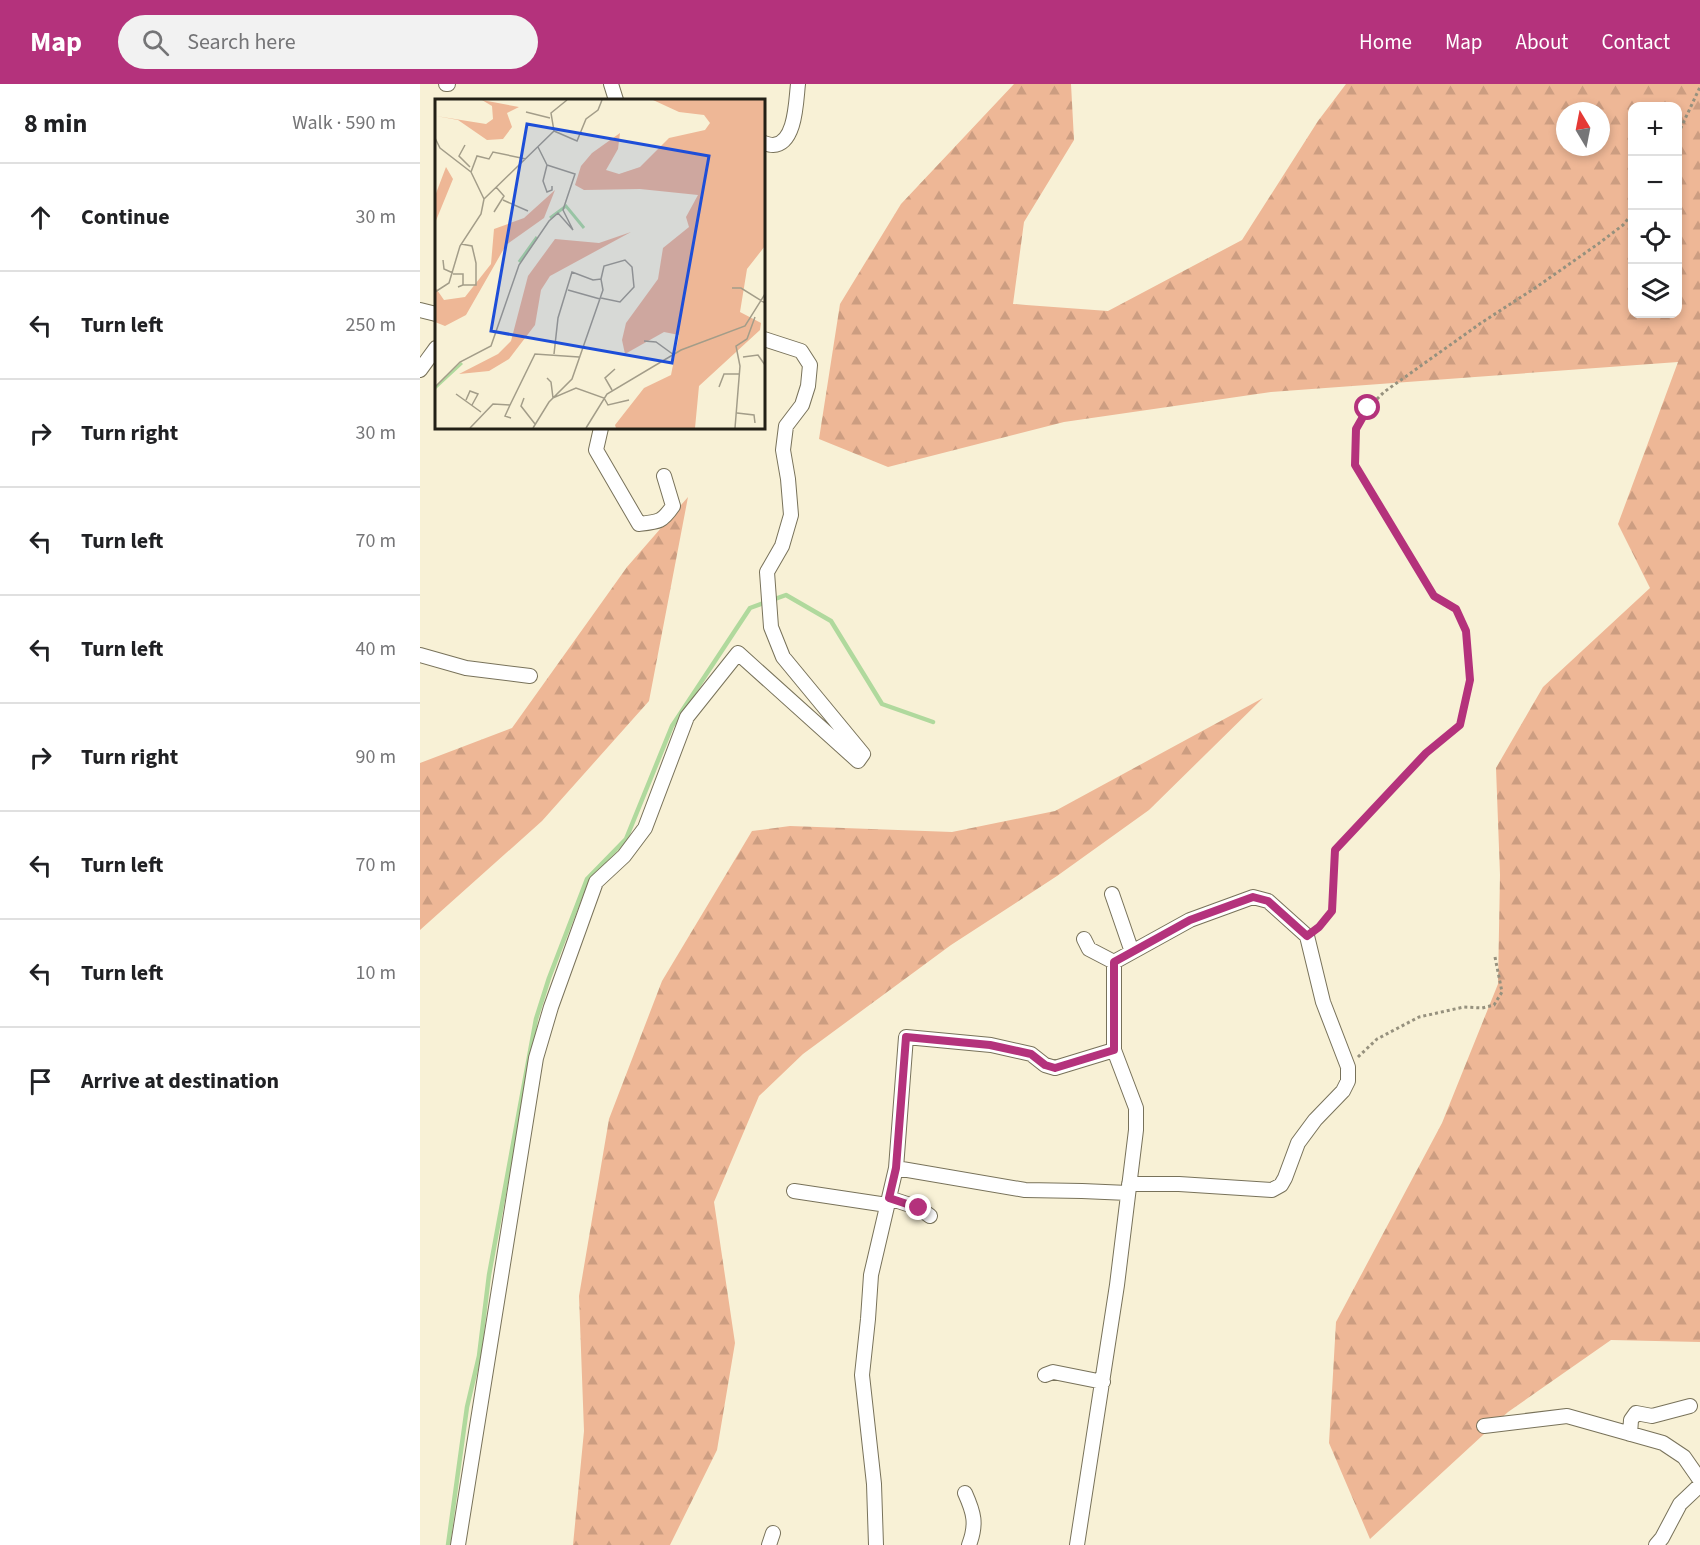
<!DOCTYPE html>
<html lang="en">
<head>
<meta charset="utf-8">
<style>
  :root { --surface:#fff; --page:#f2f2f2; --text:#202124; --muted:#757577; --line:#e0e0e0; --accent:#b4327c }
  body { margin:0; font-family:"Source Sans 3",sans-serif; background:var(--page); color:var(--text) }
  .controls { position:absolute; right:18px; top:18px; display:grid; overflow:hidden; border-radius:12px; box-shadow:0 3px 9px #0003 }
  .controls button { width:54px; height:54px; display:grid; place-items:center; padding:0; border:0; border-bottom:2px solid var(--line); background:var(--surface); color:var(--text); font:30px sans-serif }
  .compass { position:absolute; left:1136px; top:18px; width:54px; height:54px; border-radius:50%; background:var(--surface); box-shadow:0 3px 9px #0003; rotate:350deg }
  .stop { position:absolute; width:18px; height:18px; margin:-14px; border:4px solid #b4327c; border-radius:50%; background:#fff }
  .stop.end { background:#b4327c; border-color:#fff; box-shadow:0 2px 6px #0008 }
  .list { margin:0; padding:0; list-style:none }
  h2 { display:flex; justify-content:space-between; align-items:center; height:78px; margin:0; padding:0 24px; font-size:26px }
  h2 small { font-size:20px; font-weight:400; color:var(--muted) }
  .list li { display:grid; grid-template-columns:39px 1fr auto; gap:18px; align-items:center; box-sizing:border-box; height:108px; padding:0 24px; border-top:2px solid var(--line) }
  .list b { display:block; font-size:22px; white-space:nowrap }
  .list em { font-size:20px; font-style:normal; color:var(--muted) }
  .icon { flex:none; width:33px; height:33px; fill:none; stroke:currentColor; stroke-width:2; stroke-linecap:round; stroke-linejoin:round }
  .map { position:relative; flex:none; width:1280px; height:1461px; overflow:hidden }
  header { display:flex; align-items:center; gap:36px; box-sizing:border-box; height:84px; padding:0 30px; background:var(--accent); color:#fff }
  header strong { font-size:28px }
  nav { display:flex; gap:33px; margin-inline-start:auto; font-size:21px }
  .search { width:420px; height:54px; background:var(--page); display:flex; align-items:center; gap:15px; box-sizing:border-box; padding:0 21px; border-radius:33px; color:var(--muted); font-size:22px }
  main { display:flex }
  aside { flex:1; background:var(--surface) }
  .map>svg:first-child { display:block }
  .forest { fill:url(#forest-firs); fill-rule:evenodd }
  .lines { fill:none; stroke-linecap:round; stroke-linejoin:round }
  .stream { stroke:#b0d99d; stroke-width:4.5 }
  .street-casing { stroke:#78725a; stroke-width:16 }
  .path { stroke:#96917e; stroke-width:3; stroke-dasharray:3 3; stroke-linecap:butt }
  .street { stroke:#fff; stroke-width:14 }
  .route { stroke:#b4327c; stroke-width:8 }
  .inset-river { fill:none; stroke:#b0d99d; stroke-width:3 }
  .inset-road { fill:none; stroke:#a39d89; stroke-width:1.5 }
  .view { fill:#1d4ed8; fill-opacity:0.15; stroke:#1d4ed8; stroke-width:3 }
  .inset-edge { fill:none; stroke:#232016; stroke-width:3 }
</style>
</head>
<body>
<header>
<strong>Map</strong>
<div class="search"><svg class="icon" aria-label="search" viewBox="0 0 24 24"><circle cx="10" cy="10" r="6"/><path d="M15 15l6 6"/></svg>Search here</div>
<nav><a>Home</a><a>Map</a><a>About</a><a>Contact</a></nav>
</header>
<main>
<aside>
<h2>8 min<small>Walk · 590 m</small></h2>
<ul class="list">
<li><svg class="icon" aria-label="ahead" viewBox="0 0 24 24"><path d="M12 20V5M6 11l6-6 6 6"/></svg><div><b>Continue</b></div><em>30 m</em></li>
<li><svg class="icon" aria-label="left" viewBox="0 0 24 24"><path d="M17 20v-9H6M10 6l-5 5 5 5"/></svg><div><b>Turn left</b></div><em>250 m</em></li>
<li><svg class="icon" aria-label="right" viewBox="0 0 24 24"><path d="M7 20v-9h11M14 6l5 5-5 5"/></svg><div><b>Turn right</b></div><em>30 m</em></li>
<li><svg class="icon" aria-label="left" viewBox="0 0 24 24"><path d="M17 20v-9H6M10 6l-5 5 5 5"/></svg><div><b>Turn left</b></div><em>70 m</em></li>
<li><svg class="icon" aria-label="left" viewBox="0 0 24 24"><path d="M17 20v-9H6M10 6l-5 5 5 5"/></svg><div><b>Turn left</b></div><em>40 m</em></li>
<li><svg class="icon" aria-label="right" viewBox="0 0 24 24"><path d="M7 20v-9h11M14 6l5 5-5 5"/></svg><div><b>Turn right</b></div><em>90 m</em></li>
<li><svg class="icon" aria-label="left" viewBox="0 0 24 24"><path d="M17 20v-9H6M10 6l-5 5 5 5"/></svg><div><b>Turn left</b></div><em>70 m</em></li>
<li><svg class="icon" aria-label="left" viewBox="0 0 24 24"><path d="M17 20v-9H6M10 6l-5 5 5 5"/></svg><div><b>Turn left</b></div><em>10 m</em></li>
<li><svg class="icon" aria-label="arrive" viewBox="0 0 24 24"><path d="M6 21V4h12l-3 4 3 4H6"/></svg><div><b>Arrive at destination</b></div></li>
</ul>
</aside>
<div class="map">
<svg width="1280" height="1461" viewBox="0 0 1280 1461">
  <defs>
    <pattern id="forest-firs" width="22" height="20" patternUnits="userSpaceOnUse" patternTransform="scale(1.5)"><rect width="22" height="20" fill="#eeb796"/><path d="M5 1l3.5 6h-7zM16 11l3.5 6h-7z" fill="#cc9d81"/></pattern>
  </defs>
  <rect width="100%" height="100%" fill="#f8f1d6"/>
  <!-- forest -->
  <path class="forest" d="M594,0h57l3,56 -50,82 -11,82 95,7 134,-71 76,-119 28,-37h354v1258l-89,-2 -103,72 -138,127 -41,-96 7,-121 106,-199 56,-139 2,-109 -4,-107 47,-81 107,-99 -32,-64 60,-162 -407,30 -207,30 -176,45 -69,-28 21,-135 61,-100zM1212,22h46v208h-46zM1145,27h36v36h-36z
    M268,413l-39,204 -107,120 -122,109v-167l92,-35 115,-161z
    M843,614l-114,112 -92,66 -106,69 -148,109 -44,42 -45,106 21,141 -18,107 -47,95h-97l11,-114 -5,-135 30,-177 53,-138 90,-150 38,-5 162,6 103,-21z"/>
  <g class="lines">
    <!-- stream -->
    <path class="stream" d="M28,1461l19,-138 12,-51 10,-81 47,-256 13,-41 38,-99 39,-40 46,-113 78,-118 36,-13 45,26 51,83 51,18"/>
    <!-- street casing -->
    <g class="street-casing">
      <path id="street" d="M26,0h2
        M191,0l5,16
        M344,59c3,1 6,2 9,2 23,-1 23,-45 25,-61
        M0,226l16,4
        M0,286l16,-22
        M181,344l-5,22 43,74c20,-2 23,-2 34,-18l-9,-30
        M0,571l46,13 64,8
        M692,810l20,58
        M664,855l5,10 25,13
        M694,966v-88l76,-42 63,-23 15,4 39,35 16,66 25,65v14l-5,10 -28,29 -17,23 -13,35 -4,7 -9,5 -93,-6h-50
        M476,1084l129,22 57,1 46,2
        M374,1107l93,14
        M469,1114l30,10 11,8
        M625,1291l8,-3 50,10
        M1064,1342l83,-10 96,27 21,14 16,23
        M1210,1350l1,-14 5,-7 16,3 38,-10
        M545,1409c9,20 12,31 4,52
        M38,1461l78,-487 15,-51 45,-125 28,-26 21,-28 42,-111 51,-64 120,108 5,-7 -80,-97 -12,-30 -4,-55 15,-26 9,-31 -3,-36 -5,-29 3,-24 16,-21 6,-19 2,-21 -9,-14 -37,-12
        M349,1461l4,-12
        M456,1461l-2,-61 -12,-109 6,-56 3,-44 25,-107 10,-131 85,8 40,9 14,11 10,3 59,-18 22,58v22l-19,155 -40,260
        M1236,1461l6,-7 18,-34 20,-19"/>
    </g>
    <!-- path -->
    <path class="path" d="M1258,50l22,-47
      M898,843l14,-16 3,-61 91,-97 34,-28 10,-45 -4,-49 -10,-22 -22,-13 -79,-132 1,-35 12,-21 16,-16 97,-69 54,-35 63,-44 25,-19 9,-11
      M938,973l19,-18 42,-22 45,-10 18,1 12,-3 8,-13 -7,-35"/>
    <!-- street -->
    <use href="#street" class="street"/>
  </g>
  <g class="lines">
    <!-- route -->
    <path class="route" d="M499,1124l-30,-10 7,-30 10,-131 84,8 41,9 14,11 10,3 59,-18v-88l76,-42 63,-23 15,4 39,35 12,-9 13,-16 3,-61 91,-97 34,-28 10,-45 -4,-49 -10,-22 -22,-13 -79,-131 1,-36 12,-21"/>
  </g>
  <!-- overview -->
  <g transform="translate(15 15)">
    <rect width="330" height="330" fill="#f8f1d6"/>
    <path d="M47,1l37,7 -12,6 5,14 -9,12 -16,1 -29,-20 -22,-4 50,8 7,-5 -1,-13zM218,1h112v146l-18,23 -7,43 21,11 -1,7 -61,56 -4,42h-79l-1,-3 29,-37 27,-13 8,-40 -15,-3 -39,22 -3,-14 4,-17 32,-44 5,-31 26,-21 -3,-10 12,-22 -58,-6 -56,1 -9,-5 6,-19 11,-13 28,-20 -2,16 -12,21 13,4 21,-7 29,-29 36,-8 5,-7 -6,-8 -25,-3zM11,68l7,12 -18,44v-27zM120,91l-11,28 -38,27 -40,70 -21,11 -10,-4v-35l9,13 21,-3 26,-33 3,-35 30,-11zM196,133l-81,44 -9,14 -6,35 -26,34 -20,12 -30,3 39,-20 13,-13 17,-65 27,-37 44,4z" fill="#eeb796"/>
    <path class="inset-river" d="M115,119l16,-12 18,22M84,163l18,-25M0,289l27,-25"/>
    <path class="inset-road" d="M91,13l24,6M119,32l23,10 9,-22 12,-9 4,-10M119,32l-3,-18 16,-13M0,39l5,10 31,24M30,46l-6,11 11,11M103,48l9,18 -4,16 4,11 5,-2v-4M49,100l70,-68M68,101l25,11M59,113l10,-16 -8,-9M26,145l11,2 4,17v22h-13M8,161l1,9 9,4M18,175h10v11l-5,2M297,189h9l24,15M133,191l32,9M0,193l14,-9 11,-37 21,-32 3,-15 -13,-27 6,-16 12,3 4,-7 33,7M166,199l19,4 14,-15 -2,-20 -7,-7 -21,6 -3,13M209,242l12,1 18,13M308,258l15,-2 7,10M112,279l4,4 2,16 23,-10 28,10 4,7 21,-5M0,288l25,-25 31,-16 28,-81 30,-44 9,-8 15,17 -10,-20 12,-36 -28,-9M284,288l5,-13h16M177,291l-7,-12 10,-9M21,295l25,18M89,299l-3,8 14,18M31,301l4,-9 8,3 -6,11M75,306l-5,11 6,2M302,314l17,2 1,8M35,329l23,-24 17,1 25,-51 44,3M98,329l16,-26 23,-23 31,-89 -2,-11 -8,1 -21,-8 -14,46 -4,36M151,329l21,-34 74,-44 64,-24 20,-32M300,329l5,-62 -4,-20 11,-7 8,-22"/>
    <path class="view" d="M92,25l182,32 -37,207 -181,-32z"/>
    <rect width="330" height="330" class="inset-edge"/>
  </g>
</svg>
<div class="controls">
<button>+</button>
<button>−</button>
<button><svg class="icon" aria-label="locate" viewBox="0 0 24 24"><circle cx="12" cy="12" r="6"/><path d="M12 2v4M12 18v4M2 12h4M18 12h4"/></svg></button>
<button><svg class="icon" aria-label="layers" viewBox="0 0 24 24"><path d="M12 4l9 5-9 5-9-5zM3 14l9 5 9-5"/></svg></button>
</div>
<svg class="compass" viewBox="-18 -18 36 36"><path d="M0-13l5 13h-10z" fill="#e53935"/><path d="M0 13l5-13h-10z" fill="#757577"/></svg>
<div class="stop" style="left:948px;top:324px"></div>
<div class="stop end" style="left:499px;top:1124px"></div>
</div>
</main>
</body>
</html>
